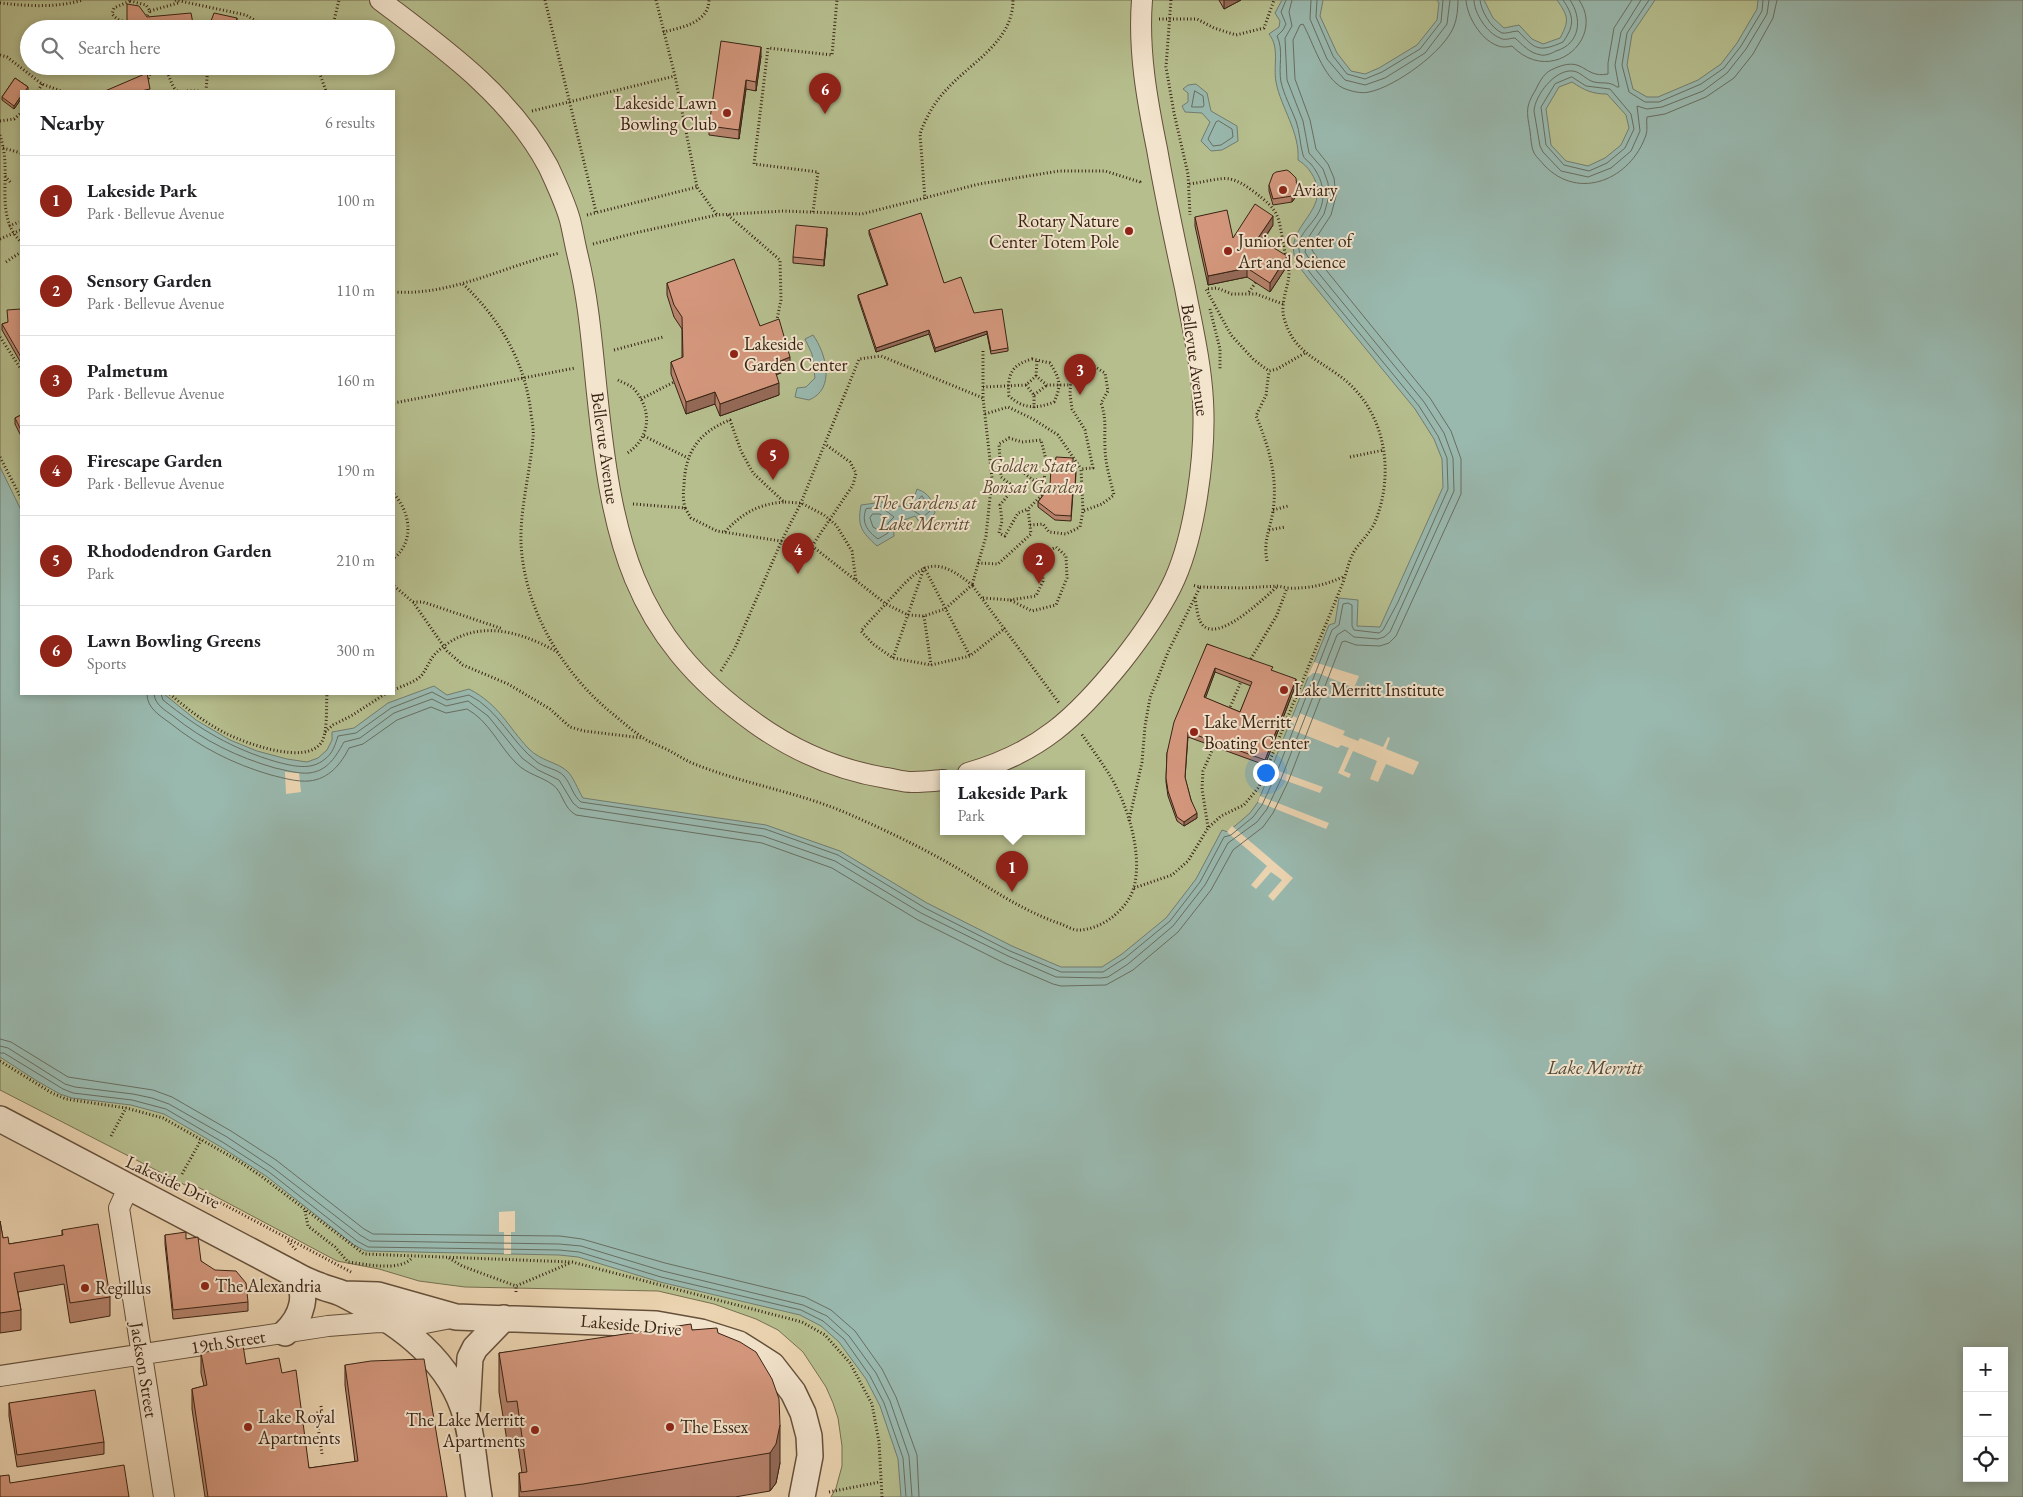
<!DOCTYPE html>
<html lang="en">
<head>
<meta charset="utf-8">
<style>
  :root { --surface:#fff; --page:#f6f6f6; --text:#202124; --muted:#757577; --line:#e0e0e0; --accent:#8f2418 }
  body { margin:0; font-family:"EB Garamond",serif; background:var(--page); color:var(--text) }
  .controls { position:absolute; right:15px; bottom:15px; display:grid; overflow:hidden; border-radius:0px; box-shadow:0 2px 8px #0003 }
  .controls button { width:45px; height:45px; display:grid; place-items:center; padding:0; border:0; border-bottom:1px solid var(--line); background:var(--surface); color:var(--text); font:25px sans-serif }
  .you { position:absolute; left:1265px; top:772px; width:18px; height:18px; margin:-12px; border:4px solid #fff; border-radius:50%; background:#1a73e8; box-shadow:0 0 0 8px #1a73e833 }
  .badge { display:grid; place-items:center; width:32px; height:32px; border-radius:50%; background:var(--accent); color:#fff; font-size:16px; font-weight:700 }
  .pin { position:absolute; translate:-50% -41px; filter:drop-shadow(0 1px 2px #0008) }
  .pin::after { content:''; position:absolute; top:26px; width:18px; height:15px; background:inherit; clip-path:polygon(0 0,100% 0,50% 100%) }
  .popup { position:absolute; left:940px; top:770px; width:145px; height:65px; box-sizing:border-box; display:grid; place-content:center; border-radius:0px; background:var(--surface); filter:drop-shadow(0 1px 4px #0005); font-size:16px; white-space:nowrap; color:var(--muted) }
  .popup b { font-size:19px; color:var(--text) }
  .popup::after { content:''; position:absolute; left:50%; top:100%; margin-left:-10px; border:10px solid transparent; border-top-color:var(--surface) }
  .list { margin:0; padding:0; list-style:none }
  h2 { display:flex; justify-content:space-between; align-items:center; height:65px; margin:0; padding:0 20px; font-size:21px }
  h2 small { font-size:16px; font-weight:400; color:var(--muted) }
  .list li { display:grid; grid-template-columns:32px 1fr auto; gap:15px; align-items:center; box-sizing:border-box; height:90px; padding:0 20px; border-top:1px solid var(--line) }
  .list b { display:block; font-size:19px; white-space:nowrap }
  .list p { margin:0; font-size:16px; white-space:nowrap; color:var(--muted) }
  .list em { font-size:16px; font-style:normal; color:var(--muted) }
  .icon { flex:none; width:28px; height:28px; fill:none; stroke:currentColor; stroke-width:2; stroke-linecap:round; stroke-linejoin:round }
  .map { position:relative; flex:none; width:2023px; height:1497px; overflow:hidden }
  .search { position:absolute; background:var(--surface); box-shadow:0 2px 8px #0003; left:20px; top:20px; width:375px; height:55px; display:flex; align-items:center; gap:12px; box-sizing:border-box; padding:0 18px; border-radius:28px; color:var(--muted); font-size:19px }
  .panel { position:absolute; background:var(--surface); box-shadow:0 2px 8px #0003; left:20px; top:90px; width:375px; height:605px; border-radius:0px }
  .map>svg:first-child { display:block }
  .green { fill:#b6be8e; stroke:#777050; fill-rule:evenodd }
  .water { fill:#99b8ae; stroke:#727c70; fill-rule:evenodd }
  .pier { fill:#ecd5b2 }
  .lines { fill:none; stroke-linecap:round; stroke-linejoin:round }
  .shore { stroke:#686e60; stroke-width:1 }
  .minor-casing { stroke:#65503b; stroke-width:22 }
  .tertiary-casing { stroke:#65503b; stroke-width:28 }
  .path { stroke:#382313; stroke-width:3; stroke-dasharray:1 2.5; stroke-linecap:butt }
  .minor { stroke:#f3e4cd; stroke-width:20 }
  .tertiary { stroke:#f3e4cd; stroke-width:25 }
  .wall { fill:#b6826c; stroke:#382313; fill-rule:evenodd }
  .shaded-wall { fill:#946a58; stroke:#382313 }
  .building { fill:#d4977d; stroke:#382313; fill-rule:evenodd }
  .poi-dot { fill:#8f2418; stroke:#f3e4cd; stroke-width:2 }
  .labels { text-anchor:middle; stroke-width:4; stroke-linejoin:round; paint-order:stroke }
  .poi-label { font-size:18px; fill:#382313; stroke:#f3e4cd; text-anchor:start }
  .street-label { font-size:18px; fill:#382313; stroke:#f3e4cd }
  .park-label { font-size:18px; font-style:italic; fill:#584a32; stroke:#f3e4cd }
  .water-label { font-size:19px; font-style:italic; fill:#50483a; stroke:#f3e4cd }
</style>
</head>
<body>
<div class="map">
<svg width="2023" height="1497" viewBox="0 0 2023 1497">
  <rect width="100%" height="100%" fill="#ecd5b2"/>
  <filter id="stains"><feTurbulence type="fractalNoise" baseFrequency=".004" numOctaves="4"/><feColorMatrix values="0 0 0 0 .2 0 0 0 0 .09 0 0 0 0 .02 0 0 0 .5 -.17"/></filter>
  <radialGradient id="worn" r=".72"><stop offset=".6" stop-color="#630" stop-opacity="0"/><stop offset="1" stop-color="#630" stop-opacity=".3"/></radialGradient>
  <!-- green -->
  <path class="green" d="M0,0h2023v1497h-1192l5,-9 6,-22v-20l-4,-28 -5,-15 -7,-16 -23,-35 -25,-22 -22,-11 -42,-15 -56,-13 -193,-4 -46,-6 -40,-12 -42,-8 -143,-76h-9l-185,-95zM29,29h357v37h-357zM21,91h373v603h-373zM943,773h138v58h-138zM1967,1351h37v127h-37z"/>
  <!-- water -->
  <path class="water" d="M1282,0h41l-3,16 17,37 14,18 14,3 14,-6 38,-23 20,-25 2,-17 -2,-3h47l9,18 11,10 15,-3 13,14 11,5 17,-6c10,-18 8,-22 -3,-38h98l-23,34 -5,31 6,24 14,8h11l40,-17 23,-16 16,-21 20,-34 1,-9h265v1497h-1122l-3,-38 -18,-53 -14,-27 -27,-37 -18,-16 -21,-11 -140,-33 -82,-25 -19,-2 -193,-4 -12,-6 -88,-69 -45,-29 -57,-33 -33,-9 -59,-7 -12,-4 -23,-13 -37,-24v-590l21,43v184h143l32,26 34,20 27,11 30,8 20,3 11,-4 9,-8 5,-10v-8l22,-4 34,-25 46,-17 13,9 22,-6c31,16 38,37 60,60 12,12 28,13 38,22 6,5 11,19 16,27l183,27 74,26 87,52 85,43 49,21h41l20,-13 44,-36 30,-39 26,-49 6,2 22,-19 8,-11 71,-177 6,-2 4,-25 19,2 -1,26 23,1 63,-140 -1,-28 -8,-20 -19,-30 -108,-132c-5,-7 -12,-14 -13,-23 -6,-28 34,-44 21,-74 -4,-9 -9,-15 -17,-20 2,-28 -17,-52 -22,-78 -3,-17 4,-34 -7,-48l10,-7 1,-6 -5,-8zM1572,82c12,8 20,12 35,12l19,21 3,13 -8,17 -16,13 -17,8 -22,-5 -15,-16 -5,-36 13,-22zM1967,1351h37v127h-37z
    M1196,84l11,9 4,18 26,15 1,15 -16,9 -11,1 -10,-10 9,-19 -8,-9 -17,-1 -3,-6 6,-4v-9l-5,-4 5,-4z
    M813,335c13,18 23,54 -4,65l-14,-3 2,-9 9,-1 9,-9 -3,-24 -7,-15z
    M917,489c13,5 15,11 18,24l-13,13 -7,-10 -22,8 1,12 -17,10c-15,-14 -20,-19 -16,-41l22,-3 10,7 20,-8z"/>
  <!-- pier -->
  <path class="pier" d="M1314,662l45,14 -5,12 -36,-15h-5l-6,5z
    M1299,713l46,18 -2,4 15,6 2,-3 23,9 5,-10 2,1 -4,11 33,13 -6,13 -27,-11 -8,18 -8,-3 7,-18 -24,-10 -9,20 7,3 -2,4 -11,-5 11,-25 -8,-3 -3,3 -46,-18 2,-6 -3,-2 2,-6 4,2z
    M1273,769l50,18 -3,6 -50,-18z
    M285,772l14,1 2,19 -15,2z
    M1260,796l69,27 -3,6 -68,-27z
    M1232,826l61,52 -20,23 -5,-5 14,-16 -11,-8 -15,17 -5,-4 16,-19 -40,-34z
    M515,1211v21h-4v22h-7v-22h-5v-20z"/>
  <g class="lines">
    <!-- shore -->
    <path class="shore" d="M1311,0l-1,19 17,40 18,21 20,5 20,-7 40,-25 22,-29 3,-24
      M1317,0l-1,17 17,39 14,18 18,5 17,-7 38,-23 21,-27 2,-22
      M1466,0c1,17 15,39 30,45 6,3 11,2 16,1 40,41 94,-8 67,-46
      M1474,0c0,13 13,33 26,38 5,3 10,0 15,0 8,7 14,15 26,17 5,1 11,-2 15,-4 24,-7 27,-32 14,-51
      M1480,0c1,11 11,28 22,33 4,1 11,-2 16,-2 17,18 20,22 45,11 12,-17 11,-26 0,-42
      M1632,0l-18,28 -6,35v11c-26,5 -23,-21 -57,-4 -8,4 -12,13 -16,21 -10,16 -8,22 -5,40 1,7 1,16 4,22 3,5 7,8 10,12 35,37 87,14 102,-30 2,-6 0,-13 1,-18l18,-3 41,-17 28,-19 19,-24 20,-36 4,-18
      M1641,0l-20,32 -6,33 4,22h-2c-8,-6 -14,-3 -23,-5 -8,-2 -13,-10 -21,-11 -18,-2 -38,24 -39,40l6,35 3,6 18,19 27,6 23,-9 20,-17 9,-20 -3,-25 10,3 15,-2 41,-16 24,-18 19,-24 21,-35 2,-14
      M1649,0l-22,33 -5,32 7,27 16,10h14l42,-18 23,-16 17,-22 21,-35 1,-11
      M1572,77l14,9 24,3 21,25 3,15 -9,19 -18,15 -18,8 -25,-6 -18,-20 -5,-38 14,-23z
      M1195,91l8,5 1,9 -1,2h-11z
      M1219,121l13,8 1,8 -12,8 -8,1 -5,-7 8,-17z
      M922,496l5,7 3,8 -7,6 -12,-8z
      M881,507l13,10 -6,6v10l-10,6c-11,-8 -17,-17 -12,-30z
      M873,514h7l4,3 -2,12 -2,2 -7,-4 -3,-9z
      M147,694c0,14 12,21 23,29 30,24 63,41 101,52 12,3 26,7 38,6 20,-2 32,-17 40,-33l14,-4 34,-24 34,-13 15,6 21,-4c22,12 32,37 49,54 12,12 25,13 37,22 10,7 10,23 23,30l186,28 70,25 86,52 86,43 49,21 8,2 45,-1 27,-15 45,-38 33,-42 22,-40 30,-23 10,-14 15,-31 54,-140 3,-1 11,4 24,1 9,-3 7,-7 65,-142v-35l-10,-28 -21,-33 -108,-133 -10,-15 2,-9 17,-26 5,-19 -2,-18 -6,-14 -12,-15 -6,-29 -15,-41 -2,-39 7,-15 3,-1c10,18 20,54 40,64 7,3 18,6 26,4 26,-5 76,-41 85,-66 3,-7 4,-18 4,-26
      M154,694c1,11 11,16 19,22 31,25 64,41 102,52 10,2 23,6 34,5 19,-2 27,-17 35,-31l16,-4 34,-25 38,-14 14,7 22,-5 20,15 34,42 16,12 21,10 14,23 6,5 184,28 72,25 86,52 87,43 48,21 45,1 7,-1 20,-13 45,-38 32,-41 23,-42 29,-21 10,-13 14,-30 56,-144 8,-5 9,7 24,2 6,-2 6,-5 64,-141 -1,-33 -9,-25 -20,-31 -108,-132 -11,-18 3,-14 16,-24 5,-18 -1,-13 -5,-14 -14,-16 -6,-32 -16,-41 -2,-42 7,-12 -3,-14 3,-12
      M161,694l2,6c36,29 69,49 114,62 16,4 34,9 48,-3 8,-6 10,-14 13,-23l18,-3 35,-25 41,-16 15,8 22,-5c30,15 42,47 68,67 8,6 21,7 27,14 7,8 9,20 17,26l184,27 73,26 87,53 85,43 51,21h42l22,-14 45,-37 30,-39 24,-45 7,-2 22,-18 9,-12 13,-28 57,-147 7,-5 4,-21 5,-1 4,2v21l2,4 25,3 4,-3 15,-28 50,-113 -1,-31 -9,-22 -19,-30 -108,-132c-33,-43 12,-44 12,-79 0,-12 -5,-22 -12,-31 -3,-3 -7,-5 -8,-9 -3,-10 -3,-23 -7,-34 -5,-13 -12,-26 -15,-39 -3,-15 3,-32 -4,-46l6,-6 3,-6 -5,-12 5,-12
      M0,1039l11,3 57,35 85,13 19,7 59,34 45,29 88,69 9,5 187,2 22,3 83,24 140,34 26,13 24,21 27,38 14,28 21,58 2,42
      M0,1046l8,2 57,36 10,3 58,7 19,4 17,6 58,33 45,30 88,68 10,6 189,3 22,2 82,25 140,34 24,11 22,20 27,37 14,28 19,55 3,41
      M0,1053h4l59,36 10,4 59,7 34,9 58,34 45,29 88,69 11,6 191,3 20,2 82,25 140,33 22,11 21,18 26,37 14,27 19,55 3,39"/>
    <!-- minor casing -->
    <g class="minor-casing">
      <path id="minor" d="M380,0c63,48 130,95 168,166 8,17 17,36 22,54 3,12 5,25 8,37 11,45 14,89 19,136 15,144 33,241 158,330 39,28 83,47 131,55 8,1 17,4 26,4 10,0 21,-1 31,-2
        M968,773c71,-20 109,-56 154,-112 18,-23 36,-48 49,-74 24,-47 35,-133 32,-186 -2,-38 -11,-76 -18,-113 -10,-46 -20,-93 -28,-139 -10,-49 -19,-99 -15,-149
        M129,1186l-10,22 45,289
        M0,1376l328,-50 51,-4 41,2 36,-7"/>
    </g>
    <!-- tertiary casing -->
    <g class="tertiary-casing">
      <path id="tertiary" d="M0,1119l294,155c7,4 15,8 24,11 8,4 17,5 25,9 49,25 101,59 120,113 10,28 11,61 16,90
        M344,1294l34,1 78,22 200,7 45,8 38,12 33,21 21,27 10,21 6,23 1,20 -8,41
        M285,1333c17,-16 25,-40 9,-59
        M467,1412l3,-54 5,-10 29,-30"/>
    </g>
    <!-- path -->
    <path class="path" d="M175,0l71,15 23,14
      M545,0l51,212
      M656,0l19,76 22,111 20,28
      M1171,0l-5,67 8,46 14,61 2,41
      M130,1l16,4 4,6 -4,7c-13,4 -25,7 -34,-4l2,-6z
      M0,3c29,3 55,5 83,-3
      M150,11l28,-8
      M1159,19h38l17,9 22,7 28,-7 10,-28
      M332,29l7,-29
      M663,32c17,-4 46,-9 46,-32
      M0,55l7,2 35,27 19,7
      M163,66c7,7 7,19 14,25
      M317,66l9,25
      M147,82l6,-16
      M38,91l4,-7
      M187,91h12
      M206,91l2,-25
      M532,111l143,-35
      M0,121l14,-2 7,-6
      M0,135c3,10 5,21 5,31 1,28 -5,55 16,76
      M3,148l18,5
      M5,176l6,7
      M925,199l-5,-65c6,-17 15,-33 28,-46 25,-27 65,-47 65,-88
      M813,212l5,-40 -64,-8 14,-116 64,7 5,-55
      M587,215l110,-28
      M728,215l52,45 1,40 -5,24
      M9,226l10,-4
      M0,239l21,-9
      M593,244l42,-11 82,-18 66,-4 79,3 117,-30 80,-13h46l35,11v3
      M6,262l15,-10
      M463,284c37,35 62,78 68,129 1,9 3,17 2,25 -3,35 -13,70 -12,105 3,64 39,126 87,167 11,9 22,19 34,27 8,6 19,9 28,14 9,5 18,11 27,14 51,20 105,28 154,50 36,16 72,33 106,53 34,21 66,43 104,56 5,2 12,6 17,6 24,0 50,-21 56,-43 9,-34 -7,-84 -25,-113 -9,-14 -19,-28 -28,-41
      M394,292c58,4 110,-26 166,-39
      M1249,292l7,-10
      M1283,304l-27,-10h-24l-15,-6 -11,1 25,46 23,25 15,11 8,-2 28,-16
      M1210,309l10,40v20
      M0,337l21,32
      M614,350l49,-13
      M983,351v47l9,80 -6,58 -14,49 87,118
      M1032,359l18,4c10,16 12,22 4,39 -17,7 -31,7 -45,-6 -2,-21 2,-31 23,-37z
      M1036,376l1,-16
      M618,380c5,3 13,5 17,10 18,22 15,49 -9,64
      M1026,385l8,10v13
      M983,387l43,-2 10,-9 11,9h24
      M1034,395l13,-10
      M641,399l33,-17
      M394,403l181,-35
      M985,414l23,-7 25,12 25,16 23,34
      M644,436l44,22
      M0,457l21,41
      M1350,457l34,-7
      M1001,468l20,3 12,9 11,-1
      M394,494c16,18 21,47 0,64
      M633,504l52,4 6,10 26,13 95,15 74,58 22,11 16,1 21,-7 27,-24c-35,-29 -49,-23 -77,9 -11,12 -23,24 -34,37l12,13 20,14 38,7 39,-9 35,-28
      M685,508c-2,-8 -2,-16 -1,-23 1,-33 15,-53 46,-65l11,31 12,22 31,29 17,1 23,12 12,10 16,26 4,30
      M1273,510l15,-4
      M1030,525l13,-1 6,8 17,2 14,-7 3,-16 -2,-42 12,-1 -8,-38 -13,-21 -2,-15 1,-18 7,-9 11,-4 16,10 3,18 -7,12c6,17 3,27 4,44 0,16 5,32 9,48l-12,9 -19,7
      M1269,530l16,-3
      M725,532c16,-18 33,-28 59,-30
      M812,546l41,-61 3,-12 -6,-11 -25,-18
      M1267,561c-4,-20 3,-31 6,-50 5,-34 -4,-64 -17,-95l10,-21 3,-24
      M978,563l20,1 33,-30 -3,-25 18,-18 -2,-12 3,-15 -6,-24 -19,2 -13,-4 -10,6 2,33 9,7 -1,10 -9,11 2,16 -3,12 6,3 13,-23 10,-4
      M924,567l46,89
      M394,586l19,16 34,49 16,14 45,19 42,25 20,18 14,4 59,7
      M1200,587l42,1 36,-2 9,2
      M983,598l27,2 22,11 24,-6 11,-27 -1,-22 -10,-9 -10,5 -4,10 1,19 -7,15 -26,4
      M1195,598c2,9 2,24 10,29 18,12 60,-30 73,-41
      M413,602h10l80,27
      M924,616l7,49
      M893,658l31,-90
      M1249,662l28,-47 10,-27c21,1 39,-3 58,-12
      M721,671l14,-23 47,-108 19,-37 58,-144 22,-3 102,42
      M394,690c8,-4 21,-8 27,-14 6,-7 8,-16 15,-23 37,-36 83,-23 123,0
      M170,694c17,15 37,30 57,40 21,10 78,31 94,9 7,-9 5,-37 6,-49
      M1229,710l13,-31
      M325,732l8,-7 18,-9 34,-22
      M1129,821l13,-59 3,-36 5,-28 18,-46 32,-65 -8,-2
      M1208,827l-6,-38 1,-18 12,-27
      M1134,888l38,-13 16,-14 20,-33 13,-12 23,-11 15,-18 83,-202c5,-12 6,-24 13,-35 7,-10 15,-17 20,-28 21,-51 10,-115 -38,-148 -24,-17 -44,-24 -53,-56 -4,-15 4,-29 5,-44 0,-9 -3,-17 -5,-26 -6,-33 -3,-36 -31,-57 -7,-5 -14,-10 -23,-12 -9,-2 -30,4 -41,5
      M0,1061l52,32 14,6 60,9 37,10 74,42 24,16 103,78 208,8 230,60 23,13 25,28 22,41 7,38 3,55
      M111,1136l15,-28
      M182,1174l19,-34
      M184,1191l24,5 143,76
      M305,1211l3,15 27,21 13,15c17,2 51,10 64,-4
      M288,1241l9,10
      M449,1258l13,8 54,20 54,-23
      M516,1292v-6
      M321,1406l1,6 -6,1 6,41
      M829,1492l51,-10"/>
    <!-- minor -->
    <use href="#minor" class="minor"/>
    <!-- tertiary -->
    <use href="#tertiary" class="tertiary"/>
  </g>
  <!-- wall -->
  <path class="wall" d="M1219,0h22l-17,9z
    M761,56l-5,35 -10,-2 -7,50 -30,-4v-9z
    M15,78l13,9v3l-1,1h-6v8l-7,10 -12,-9v-3z
    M1269,185l28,10 -5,7 -19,3 -4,-14z
    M1195,217l38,21 40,-13 -10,16 24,25 -17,26 -23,-15 -39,8 -13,-59z
    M869,230l75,53 64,65v3l-17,3 -4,-20 -52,18 -6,-18 -53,18 -18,-54v-3l29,-10 -18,-51z
    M827,234l-3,32 -31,-3v-6z
    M667,283l93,43 30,43 -14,6 3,20 -59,21 -5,-12 -29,10 -15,-40v-12l11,-4v-29l-8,-12 -7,-22z
    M21,309v54l-19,-33v-6l6,-2z
    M21,415v21l-6,-12v-6z
    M1073,465l3,6 -1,22h-2l-2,28 -16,-1 -17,-13v-5l12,-16z
    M1207,644l66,27 23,13 -31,81 -77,-28 -3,41 6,22 6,18 -13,8 -7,-5 -9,-25 -2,-14 1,-29zM1215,672l36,14 -11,26 -35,-14z
    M0,1221l3,17 6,6 53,-8v-6l48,67v19l-40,7 -6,-39 -46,8 3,18v20l-21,3z
    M165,1235l21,4 15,22 47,41v9l-75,8 -8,-75z
    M692,1330l26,3 62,130 -4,20 -6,8 -35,6h-216v-24h3l-5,-34 -10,2 -8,-49v-39z
    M201,1353l81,20 27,95 46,-6 -10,-77v-20l102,132h-242l-13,-88v-20l12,-3 -3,-13z
    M9,1403l95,39v12l-87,13 -8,-51z"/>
  <!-- shaded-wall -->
  <path class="shaded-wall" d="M1224,0h17l-17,9z
    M237,18v6l-1,5h-2z
    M761,47v9l-5,35v-9z
    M746,80v9l-7,50v-9z
    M21,96v3l-7,10v-3z
    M1297,189v6l-5,7v-6z
    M1273,216v9l-15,22v-9z
    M827,228v6l-3,32v-6z
    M1287,256v10l-17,26v-9z
    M1247,268v9l-39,8v-9z
    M929,330v4l-53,18v-4z
    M987,331v3l-52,18v-4z
    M790,357v12l-17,7v-12z
    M779,383v12l-59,21v-12z
    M715,392v12l-29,10v-12z
    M1215,668v4l-11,30v-5z
    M1296,679v5l-31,81v-5z
    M1197,813v5l-13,8v-4z
    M780,1425v38l-4,20 -6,8v-38z"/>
  <!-- building -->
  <path class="building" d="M127,4l12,2 8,11 44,-4 3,16h-103v-2l36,-6z
    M214,13l23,5 -3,10 2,1h-28z
    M721,41l40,6 -5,35 -10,-2 -7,50 -30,-4z
    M147,73l3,16 -9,2h-36z
    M15,78l13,9 -3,4h-4v5l-7,10 -12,-9z
    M1287,170l3,2 6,6 1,11 -5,7 -19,3 -4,-14 4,-11 3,-2z
    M1255,204l18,12 -15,22 29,18 -17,27 -23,-15 -39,8 -13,-59 32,-7 6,28z
    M921,213l23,70 17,-6 13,36 28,-4 6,39 -17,3 -4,-20 -52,17 -6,-18 -53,18 -18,-53 30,-10 -19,-55z
    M796,225l31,3 -3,32 -31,-3z
    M734,259l26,67 19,-7 11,38 -17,7 6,19 -59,21 -5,-12 -29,10 -15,-40 12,-5 -1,-40 -8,-12 -7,-22z
    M21,309v48l-19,-33 6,-2 -1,-12z
    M21,415v15l-6,-12z
    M1056,457l17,1v7l3,1 -1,22h-2l-2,28 -16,-1 -17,-13 12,-16 1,-18h2l2,-4z
    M1207,644l66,23 -2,3 25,9 -31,81 -77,-28 -3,45 6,23 6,13 -13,9 -7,-5 -9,-26 -2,-13 1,-25 7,-31zM1215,668l37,14 -12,30 -36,-15z
    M0,1221l3,17 5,-1 1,7 54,-9 -1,-5 36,-6 12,73 -40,6 -6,-38 -50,8 7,37 -21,3z
    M186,1232v7l12,-2 3,24 14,9 21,1 10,12 2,19 -75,8 -8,-75z
    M691,1324l1,6 25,-2 1,5 22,9 16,10 16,27 7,20 1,26 -4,19 -6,9 -187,31 -62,8 -2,-19 8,-1 -10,-71 -10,1 -8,-49z
    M243,1345l3,19 33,-6 3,15 14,-3 13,98 49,-7 -13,-96 26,-4 53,-2 23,138h-239l-16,-108 15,-4 -6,-32z
    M95,1390l9,52 -87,13 -8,-52z
    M124,1465l5,32h-129v-21l9,-1 1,8z"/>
  <!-- markers -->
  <g class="poi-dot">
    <circle cx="727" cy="113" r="5"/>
    <circle cx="1283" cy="190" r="5"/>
    <circle cx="1129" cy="231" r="5"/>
    <circle cx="1228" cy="251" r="5"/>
    <circle cx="734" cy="354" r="5"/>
    <circle cx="1284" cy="690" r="5"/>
    <circle cx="1194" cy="732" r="5"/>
    <circle cx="205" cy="1286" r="5"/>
    <circle cx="85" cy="1288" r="5"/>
    <circle cx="248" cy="1427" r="5"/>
    <circle cx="670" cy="1427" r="5"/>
    <circle cx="535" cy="1430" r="5"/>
  </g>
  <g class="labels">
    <!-- poi labels -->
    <g class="poi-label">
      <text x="717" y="109" text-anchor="end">Lakeside Lawn<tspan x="717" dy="21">Bowling Club</tspan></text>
      <text x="1293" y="196">Aviary</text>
      <text x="1119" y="227" text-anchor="end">Rotary Nature<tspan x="1119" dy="21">Center Totem Pole</tspan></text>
      <text x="1238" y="247">Junior Center of<tspan x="1238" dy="21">Art and Science</tspan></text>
      <text x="744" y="350">Lakeside<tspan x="744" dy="21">Garden Center</tspan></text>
      <text x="1294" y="696">Lake Merritt Institute</text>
      <text x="1204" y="728">Lake Merritt<tspan x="1204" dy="21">Boating Center</tspan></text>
      <text x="215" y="1292">The Alexandria</text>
      <text x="95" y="1294">Regillus</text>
      <text x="258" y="1423">Lake Royal<tspan x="258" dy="21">Apartments</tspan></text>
      <text x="525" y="1426" text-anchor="end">The Lake Merritt<tspan x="525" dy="21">Apartments</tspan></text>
      <text x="680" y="1433">The Essex</text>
    </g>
    <!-- street labels -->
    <g class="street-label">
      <text transform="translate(1195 360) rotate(82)" y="6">Bellevue Avenue</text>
      <text transform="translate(605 448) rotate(82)" y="6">Bellevue Avenue</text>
      <text transform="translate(173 1182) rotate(25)" y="6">Lakeside Drive</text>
      <text transform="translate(631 1325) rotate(5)" y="6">Lakeside Drive</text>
      <text transform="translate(228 1342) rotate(-9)" y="6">19th Street</text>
      <text transform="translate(144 1370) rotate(81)" y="6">Jackson Street</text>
    </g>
    <!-- park labels -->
    <g class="park-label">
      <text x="1033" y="472">Golden State<tspan x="1033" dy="21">Bonsai Garden</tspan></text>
      <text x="924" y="509">The Gardens at<tspan x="924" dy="21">Lake Merritt</tspan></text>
    </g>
    <!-- water labels -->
    <g class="water-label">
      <text x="1595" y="1074">Lake Merritt</text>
    </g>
  </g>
  <rect width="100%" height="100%" filter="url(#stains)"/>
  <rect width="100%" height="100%" fill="url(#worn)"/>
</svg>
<div class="controls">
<button>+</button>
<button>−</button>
<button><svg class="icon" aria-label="locate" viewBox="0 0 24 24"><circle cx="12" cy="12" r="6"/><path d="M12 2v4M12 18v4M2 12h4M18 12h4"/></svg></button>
</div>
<div class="you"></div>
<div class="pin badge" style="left:1012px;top:892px">1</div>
<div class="popup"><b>Lakeside Park</b>Park</div>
<div class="pin badge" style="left:1039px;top:584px">2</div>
<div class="pin badge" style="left:1080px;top:395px">3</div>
<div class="pin badge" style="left:798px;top:574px">4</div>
<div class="pin badge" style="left:773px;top:480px">5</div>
<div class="pin badge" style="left:825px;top:114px">6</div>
<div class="search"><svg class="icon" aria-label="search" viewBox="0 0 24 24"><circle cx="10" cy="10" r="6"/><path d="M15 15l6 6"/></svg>Search here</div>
<section class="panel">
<h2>Nearby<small>6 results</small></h2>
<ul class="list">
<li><span class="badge">1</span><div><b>Lakeside Park</b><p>Park · Bellevue Avenue</p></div><em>100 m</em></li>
<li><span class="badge">2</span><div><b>Sensory Garden</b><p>Park · Bellevue Avenue</p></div><em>110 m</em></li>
<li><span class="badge">3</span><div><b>Palmetum</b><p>Park · Bellevue Avenue</p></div><em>160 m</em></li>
<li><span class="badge">4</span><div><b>Firescape Garden</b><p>Park · Bellevue Avenue</p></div><em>190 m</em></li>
<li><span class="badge">5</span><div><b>Rhododendron Garden</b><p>Park</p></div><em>210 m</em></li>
<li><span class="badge">6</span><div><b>Lawn Bowling Greens</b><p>Sports</p></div><em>300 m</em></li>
</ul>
</section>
</div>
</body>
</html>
